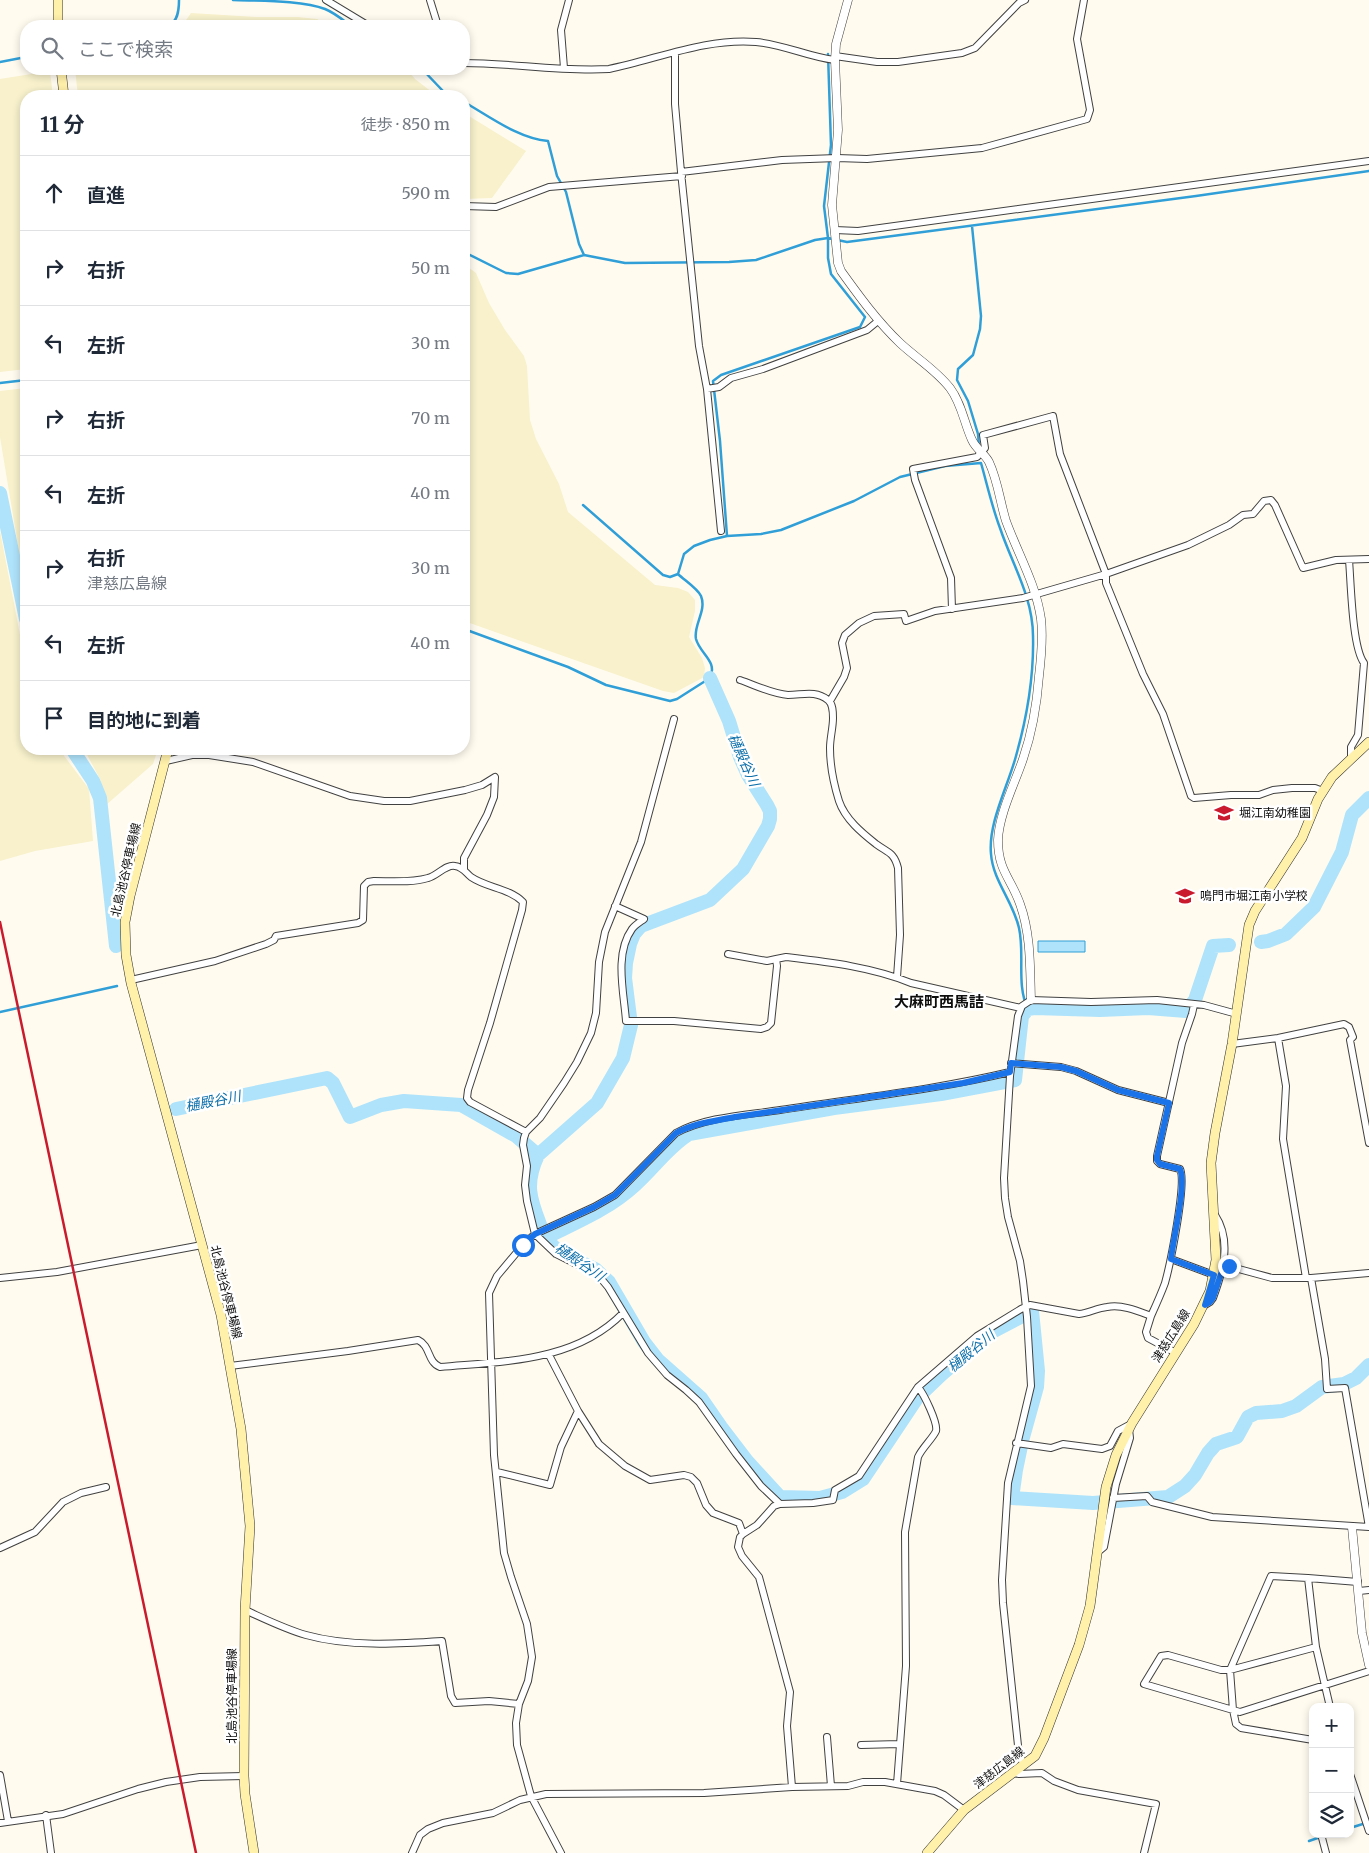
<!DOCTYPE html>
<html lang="ja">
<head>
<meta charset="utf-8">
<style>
  :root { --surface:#fff; --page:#f2f2f3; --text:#1f2937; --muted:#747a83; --line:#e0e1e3 }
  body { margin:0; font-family:Merriweather,"Noto Sans JP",serif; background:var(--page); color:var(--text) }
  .controls { position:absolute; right:15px; bottom:15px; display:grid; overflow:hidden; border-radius:10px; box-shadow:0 2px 8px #0003 }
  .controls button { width:45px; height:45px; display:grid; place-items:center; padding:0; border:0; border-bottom:1px solid var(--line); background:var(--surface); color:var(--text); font:25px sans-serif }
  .stop { position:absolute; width:15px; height:15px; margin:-11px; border:4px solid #1a73e8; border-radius:50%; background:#fff }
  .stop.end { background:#1a73e8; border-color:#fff; box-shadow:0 1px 5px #0008 }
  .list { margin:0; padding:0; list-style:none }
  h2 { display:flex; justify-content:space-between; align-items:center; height:65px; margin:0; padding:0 20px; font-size:21px }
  h2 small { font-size:16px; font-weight:400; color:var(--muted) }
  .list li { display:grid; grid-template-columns:32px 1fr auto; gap:15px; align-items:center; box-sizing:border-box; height:75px; padding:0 20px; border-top:1px solid var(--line) }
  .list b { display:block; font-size:19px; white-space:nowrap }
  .list p { margin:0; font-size:16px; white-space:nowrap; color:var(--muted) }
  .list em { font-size:16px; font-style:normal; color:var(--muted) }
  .icon { flex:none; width:28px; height:28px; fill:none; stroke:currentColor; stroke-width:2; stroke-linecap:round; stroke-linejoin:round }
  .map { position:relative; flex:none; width:1369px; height:1853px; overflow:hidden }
  .search { position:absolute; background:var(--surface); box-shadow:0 2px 8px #0003; left:20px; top:20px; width:450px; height:55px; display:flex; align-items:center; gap:12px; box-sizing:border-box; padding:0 18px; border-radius:20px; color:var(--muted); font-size:19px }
  .panel { position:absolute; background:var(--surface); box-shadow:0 2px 8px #0003; left:20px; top:90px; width:450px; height:665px; border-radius:20px }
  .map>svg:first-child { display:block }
  .farmland { fill:#f8f1cc }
  .water { fill:#afe3fb; stroke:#309fd8 }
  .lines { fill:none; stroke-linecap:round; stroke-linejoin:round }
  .stream { stroke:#309fd8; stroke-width:2.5 }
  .river { stroke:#afe3fb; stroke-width:14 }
  .minor-casing { stroke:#414141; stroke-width:8 }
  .tertiary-casing { stroke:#414141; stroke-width:9 }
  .secondary-casing { stroke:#303030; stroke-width:10 }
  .minor { stroke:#fff; stroke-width:6 }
  .tertiary { stroke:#fff; stroke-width:8 }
  .secondary { stroke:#fff0aa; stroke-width:9 }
  .rail { stroke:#ca1a2e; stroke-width:2.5 }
  .route { stroke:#1a73e8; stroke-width:6 }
  .labels { text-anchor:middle; stroke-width:5; stroke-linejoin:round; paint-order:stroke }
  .poi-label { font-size:12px; fill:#0e0e0e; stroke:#fff; text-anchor:start }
  .street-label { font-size:12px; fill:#0e0e0e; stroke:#fff }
  .water-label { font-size:14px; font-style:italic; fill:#0d6faa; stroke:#fff }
  .quarter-label { font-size:15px; font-weight:bold; fill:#0e0e0e; stroke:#fff }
</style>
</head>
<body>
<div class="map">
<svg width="1369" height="1853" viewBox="0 0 1369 1853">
  <rect width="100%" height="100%" fill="#fffbef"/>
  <!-- farmland -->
  <path class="farmland" d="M191,13l67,4h40l19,2 14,7h-149z
    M75,69h332l8,10 22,17h-359z
    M50,71l3,25h-27v273l-26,3v-293z
    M464,113l62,38 -34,47 -28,1z
    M464,264l12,9 13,30 16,27 19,26 3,10 3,54 6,19 23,45 9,28 87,73 23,3 10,4 7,8v11l-6,26 13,21 3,10 -1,9 -30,16 -11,-2 -199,-70z
    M26,388v206l-26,-157v-46z
    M0,531l26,135v83h33l30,40 4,52 -58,10 -35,10z
    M84,749h74l-5,15 -47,41 -6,-26z"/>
  <!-- water -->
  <path class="water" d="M1038,941h47v11h-47z"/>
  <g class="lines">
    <!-- stream -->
    <path class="stream" d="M233,0c25,1 70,0 92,9 10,4 18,11 26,17
      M166,26c12,-2 13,-16 13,-26
      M828,54l3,91 -7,61 4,32 19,4 349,-46 173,-25
      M0,62l26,-5
      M422,69l21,22 10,5
      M464,102c25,14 55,37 84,39l9,35 9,16 13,52 5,11
      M972,226l9,90 -1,13 -7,26 -15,14 -1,11 11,21 10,33 1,12
      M464,252l42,21 12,1 66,-19 41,8 104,-1 27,-2 59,-20 13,-2v20l3,16 34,43 -5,10 -139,48 -8,6 7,60 7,95
      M0,383l26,-3
      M583,505l80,70 7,2 8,-3
      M18,579l8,-1
      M464,629l104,38 38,18 64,16 7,-2 33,-21c8,-17 -10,-24 -14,-39 -3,-14 11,-28 5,-43 -4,-8 -17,-16 -23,-22l6,-20 10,-8 16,-6 17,-4 34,-2 20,-4 73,-29 46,-24 45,-11 36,-3c6,21 11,44 19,65 12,36 33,69 33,108 1,40 -6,81 -17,120 -8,30 -28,67 -25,98 2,27 22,47 28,74 6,26 -3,57 9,81
      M0,1012l117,-26
      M1350,1828l16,-5
      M1309,1841l20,-7"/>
    <!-- river -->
    <path class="river" d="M0,493l26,126
      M72,749l21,32 7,17 16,148
      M1261,942l7,-1 18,-7 28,-27 28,-55 10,-37 17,-17
      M176,1109l151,-31 6,5 17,34 31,-12 23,-4 57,4 55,31 22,19 59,-52 26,-45 8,-33 -6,-47 1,-15 4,-19 4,-10 7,-8 69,-26 33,-31 25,-43 2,-7v-8l-3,-6 -19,-30 -8,-18 -11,-36 -19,-43
      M538,1155c-16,34 -5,49 7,83 32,-16 64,-29 90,-53 19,-17 33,-38 54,-51l145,-26 107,-14 74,-14 7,-64 6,-7 6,-1 66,2 48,-2 38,3 9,-11 18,-54 16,-1
      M545,1238l10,10 15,9 25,12 14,13 35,60 14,18 43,38 20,29 26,34 33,36 40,1 22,-6 21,-13 54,-81 24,-23 47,-41 44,-23 6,60 -1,16 -15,54 -6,29 -4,28 81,5 75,-6 17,-11 10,-11 13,-22 8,-9 21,-7 11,-20 8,-4 26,-2 14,-5 26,-19 22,-3 12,-6 13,-13"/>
    <!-- minor casing -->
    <g class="minor-casing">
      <path id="minor" d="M326,0l43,26
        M430,0l8,26
        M675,53v51l6,68 18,174 8,43 14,142
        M835,56l42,6h21l64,-9 13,-5 44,-45 6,-3
        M464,63c48,0 97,9 145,6 49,-10 96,-31 147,-27 27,2 52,15 79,18
        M564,68l-3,-38 8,-30
        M681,172l101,-12 55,-2 30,1 115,-11 105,-29 3,-9 -13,-71 7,-39
        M464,206l32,1 53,-20 133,-11
        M835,230l23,1 511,-70
        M707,389l12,-2 12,-9 32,-9 104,-39 11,-9
        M1349,560c2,23 3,87 15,103l-6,72 -7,12v10
        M740,680c15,5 32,14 48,15 15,0 27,-5 40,5 5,4 5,12 5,18 0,10 -3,20 -3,30 0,17 4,37 9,53 6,18 23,32 37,43 12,9 18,8 22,24l2,67 -3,42
        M830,701l14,-24 3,-9 -5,-25 3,-8 14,-12 15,-7 30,-2 2,7 29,-10 88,-13 83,-24 -46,-120 -7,-38 -70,19 2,13 -8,9 -64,12 2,11 36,98 1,31
        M674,719l-33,123 -36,90 -6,30 -3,51 -5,20 -14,29 -13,21 -24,35 -14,14 -2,6 -1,7 4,21 -2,19 2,16 8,33 21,20 42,21 10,12 40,66 19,22 19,15 13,12 37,52 25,32 19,18 33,-1 20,-3 2,-10 24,-14 59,-89
        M166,761l26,-6h17l44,7 97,34 34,5h26l55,-11 17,-5 13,-8 -1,20 -7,18 -23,43v12
        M1323,791l-8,-3h-23l-19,2 -14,5h-28l-37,3 -3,-2 -28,-82 -20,-40 -37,-91v-9l82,-29 41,-20 14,-10 10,-1 11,-13 7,-1 4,5 28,63 33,-8 33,-1
        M615,906l29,13c-4,3 -9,6 -12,10 -18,25 -8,64 -6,92h48l87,8 6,-2 4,-4 6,-57 -1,-7 -9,2 -39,-7
        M776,959l10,-2c42,5 86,10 125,26l110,25
        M131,980l84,-19 51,-17 8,-4 2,-4 82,-13 5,-3 1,-34 4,-4 6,-1c17,0 37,2 54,-3 9,-2 18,-14 27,-12 8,1 11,7 16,11 16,11 38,11 52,25l-1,8 -32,113 -22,67 -1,8 3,4 56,30
        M1278,1038l8,48 -3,53 23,139
        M1232,1044l46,-6 66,-14 5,3 4,10 -3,3 19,103
        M1011,1063l50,4 15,4 42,19 51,13
        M1171,1259l43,16
        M1224,1265l48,13h39l58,-5
        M0,1278l57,-6 145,-27
        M1311,1278l14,81 2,30 18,-1 24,139
        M1205,1305l5,-3 3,-4c10,-27 19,-57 2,-83
        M1151,1316c5,-11 10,-22 14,-33 5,-18 22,-101 15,-114l-20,-5 -3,-3v-5l25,-113 10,-29 2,-9
        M549,1355l29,56
        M230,1366l118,-15 70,-11c13,6 9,22 22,27 65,-6 135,-5 183,-54
        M1016,1443l35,5 12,-4 39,5 8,-3 8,-15 13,-7
        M497,1472l53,13 11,-38 17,-36 21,33 26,22 25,14 34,-5 7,2 6,6 9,22 7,8 26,10 4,11
        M1113,1498l34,-2 5,6 60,15 157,10
        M780,1504l-6,2 -17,19 -14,9 -3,3 -2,10 4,9 17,21 31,115 -3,34 5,61
        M0,1548l35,-16 28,-30 18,-9 25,-6
        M1098,1552l6,-5 12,-63 14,-46 -1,-9
        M1308,1578l-37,-2 -41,94 3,40 7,2 129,-41
        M1359,1591l10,-1
        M245,1610c20,9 40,19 61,25 43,12 92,9 136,6l9,55 4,7 34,-2 30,3
        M1330,1707l-14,-60 -8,-69 50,4
        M827,1737l4,49
        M1313,1740l-72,-12 -5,-4 -3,-14 -89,-26 17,-28 7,-1 53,15h9l86,-23
        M861,1745l38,-1
        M1024,1764l-5,-9 -16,-152 -1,-23 6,-97 23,-97 -4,-69 -4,-36 -3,-20 -12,-44 -3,-19 -1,-20 6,-102 8,-60 4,-10 9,-6 60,2 66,-2 47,5 33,9
        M1013,1773l6,1 23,-1 12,8 24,9 78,14 -12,49
        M1350,1774l19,57
        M0,1775l8,46
        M897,1784l9,-118 -1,-134 13,-75c4,-9 15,-19 18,-26 2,-8 -12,-37 -18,-44l59,-51 44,-27 9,-4 49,9c10,-1 18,-6 28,-7 15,-3 31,4 44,9l-5,16 2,6 28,15
        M46,1815l5,38
        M0,1823l63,-9 75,-25 28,-7 34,-5 44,-1
        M1321,1834l5,19
        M412,1853l8,-18 8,-6 15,-6 50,-10 27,-13 26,-6 158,-1 88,-6 56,-1 15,-4h22l50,9 9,4 20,15
        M561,1853l-30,-57 -14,-51 -1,-22 3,-19 9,-23 4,-24 -5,-33 -16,-47 -7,-24 -10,-98 -5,-162 8,-17 26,-31 12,-11 59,-27 21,-12 61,-62c29,-16 71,-18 104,-23 77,-12 155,-20 230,-38"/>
    </g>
    <!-- tertiary casing -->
    <g class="tertiary-casing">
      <path id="tertiary" d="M848,0l-12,44 -1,16 3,70 -6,75 6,58 3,8c18,25 36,50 59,72 16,15 36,27 50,45 12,16 14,35 22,52 4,9 13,14 17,22 9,19 11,40 17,59 12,33 30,63 35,98 2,17 0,40 -2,57 -2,27 -7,57 -16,83 -8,24 -24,55 -25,81 0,31 13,38 22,64 11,30 10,64 11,96
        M1352,1527l10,106 7,32"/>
    </g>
    <!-- secondary casing -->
    <g class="secondary-casing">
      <path id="secondary" d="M58,0v26
        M61,69l3,27
        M168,749l-38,147 -5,26 1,33 5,28 90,332 20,114 9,97 -5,84 -1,166 1,18 9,59
        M927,1853l37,-43 71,-54 9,-18 35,-93 11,-39 16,-119 10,-32 16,-32 62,-99 16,-33 6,-31 -5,-97 4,-30 17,-89 17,-119 6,-14 47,-73 16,-39 14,-22 37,-35"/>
    </g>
    <!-- minor -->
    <use href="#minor" class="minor"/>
    <!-- tertiary -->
    <use href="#tertiary" class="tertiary"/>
    <!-- secondary -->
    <use href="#secondary" class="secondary"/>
    <!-- rail -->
    <path class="rail" d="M0,922l196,931"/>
  </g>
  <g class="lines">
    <!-- route -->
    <path class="route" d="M523,1245l12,-11 59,-27 21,-12 61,-62c18,-10 39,-12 59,-16l228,-34 47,-11 1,-9 50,4 15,4 42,19 51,13 -12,53v4l3,4 20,5c7,15 -7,70 -9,90l43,16 -9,30 5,-3 3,-4 11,-33 5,1"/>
  </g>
  <!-- icons -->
  <defs>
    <g id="school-bare" transform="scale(1.5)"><path d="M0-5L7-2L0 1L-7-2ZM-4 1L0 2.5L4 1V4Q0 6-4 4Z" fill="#ca1a2e" stroke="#fff" stroke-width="2.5" paint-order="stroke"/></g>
  </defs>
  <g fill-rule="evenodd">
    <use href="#school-bare" x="1224" y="813"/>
    <use href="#school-bare" x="1185" y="896"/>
  </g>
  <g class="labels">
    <!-- poi labels -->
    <g class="poi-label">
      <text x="1239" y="817">堀江南幼稚園</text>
      <text x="1200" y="900">鳴門市堀江南小学校</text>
    </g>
    <!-- street labels -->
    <g class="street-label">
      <text transform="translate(126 870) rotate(-77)" y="4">北島池谷停車場線</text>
      <text transform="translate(226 1292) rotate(76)" y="4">北島池谷停車場線</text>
      <text transform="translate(1171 1336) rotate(-58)" y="4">津慈広島線</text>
      <text transform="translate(232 1696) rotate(-90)" y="4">北島池谷停車場線</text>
      <text transform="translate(999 1768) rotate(-38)" y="4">津慈広島線</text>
    </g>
    <!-- water labels -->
    <g class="water-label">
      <text transform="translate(744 760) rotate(66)" y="5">樋殿谷川</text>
      <text transform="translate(213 1101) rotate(-11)" y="5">樋殿谷川</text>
      <text transform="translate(580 1262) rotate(34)" y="5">樋殿谷川</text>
      <text transform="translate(971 1351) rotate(-40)" y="5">樋殿谷川</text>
    </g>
    <!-- quarter labels -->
    <g class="quarter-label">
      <text x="939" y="1007">大麻町西馬詰</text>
    </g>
  </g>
</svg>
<div class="controls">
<button>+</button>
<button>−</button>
<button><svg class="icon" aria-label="layers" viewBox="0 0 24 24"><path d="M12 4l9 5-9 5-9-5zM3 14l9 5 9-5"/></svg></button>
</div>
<div class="stop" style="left:523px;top:1245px"></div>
<div class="stop end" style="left:1229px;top:1266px"></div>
<div class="search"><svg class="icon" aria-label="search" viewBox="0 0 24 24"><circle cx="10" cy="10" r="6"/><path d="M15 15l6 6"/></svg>ここで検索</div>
<section class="panel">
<h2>11 分<small>徒歩 · 850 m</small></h2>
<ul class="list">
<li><svg class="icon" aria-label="ahead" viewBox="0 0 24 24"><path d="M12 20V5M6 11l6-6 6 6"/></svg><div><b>直進</b></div><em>590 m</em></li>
<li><svg class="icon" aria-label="right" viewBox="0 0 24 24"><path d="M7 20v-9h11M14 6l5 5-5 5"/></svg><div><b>右折</b></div><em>50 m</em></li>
<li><svg class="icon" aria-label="left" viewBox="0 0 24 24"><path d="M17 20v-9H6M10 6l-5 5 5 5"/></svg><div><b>左折</b></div><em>30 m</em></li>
<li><svg class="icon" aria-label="right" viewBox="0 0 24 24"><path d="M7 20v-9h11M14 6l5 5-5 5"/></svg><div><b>右折</b></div><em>70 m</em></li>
<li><svg class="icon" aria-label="left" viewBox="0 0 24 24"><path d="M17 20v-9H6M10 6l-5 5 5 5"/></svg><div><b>左折</b></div><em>40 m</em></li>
<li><svg class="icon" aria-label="right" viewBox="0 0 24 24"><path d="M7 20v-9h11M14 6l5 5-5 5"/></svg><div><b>右折</b><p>津慈広島線</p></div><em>30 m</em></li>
<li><svg class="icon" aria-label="left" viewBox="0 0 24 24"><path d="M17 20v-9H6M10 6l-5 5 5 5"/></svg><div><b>左折</b></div><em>40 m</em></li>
<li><svg class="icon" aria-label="arrive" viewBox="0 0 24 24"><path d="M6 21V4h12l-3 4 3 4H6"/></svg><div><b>目的地に到着</b></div></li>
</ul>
</section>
</div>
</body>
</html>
